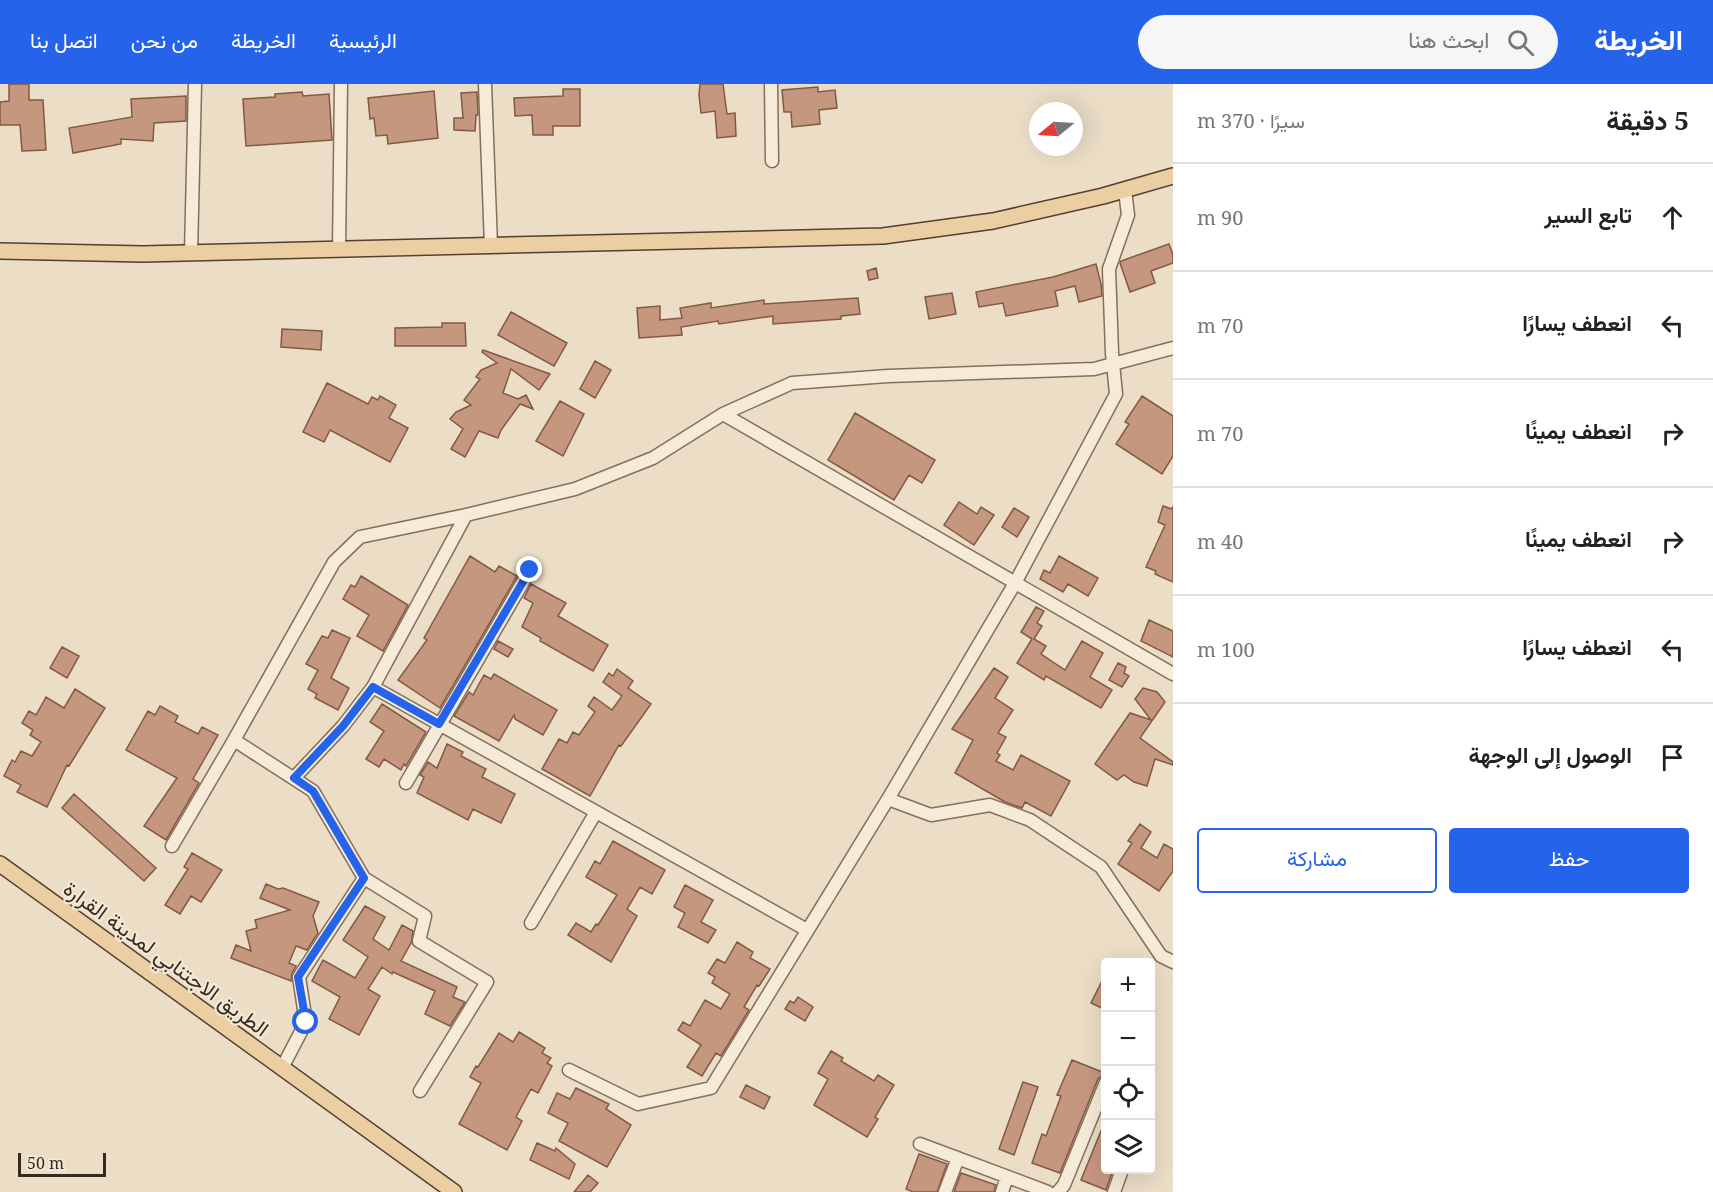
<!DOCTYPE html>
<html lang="ar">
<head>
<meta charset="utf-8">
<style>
  :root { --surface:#fff; --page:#f6f6f6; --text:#222; --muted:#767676; --line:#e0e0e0; --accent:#2563eb }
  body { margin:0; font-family:"Noto Serif",Vazirmatn,serif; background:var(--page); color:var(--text); direction:rtl }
  .controls { position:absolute; right:18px; bottom:18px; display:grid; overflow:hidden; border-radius:6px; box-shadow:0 6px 24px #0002 }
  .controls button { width:54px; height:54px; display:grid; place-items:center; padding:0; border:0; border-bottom:2px solid var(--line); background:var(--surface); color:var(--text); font:30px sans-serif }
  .compass { position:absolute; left:1029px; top:18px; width:54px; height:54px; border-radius:50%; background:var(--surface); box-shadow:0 6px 24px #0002; rotate:252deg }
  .scale { position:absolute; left:18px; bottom:15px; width:88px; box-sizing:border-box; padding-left:6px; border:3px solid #362920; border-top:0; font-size:16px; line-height:21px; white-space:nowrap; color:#362920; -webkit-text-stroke:4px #f3e8d5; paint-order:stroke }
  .stop { position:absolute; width:18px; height:18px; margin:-14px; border:4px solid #2563eb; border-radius:50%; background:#fff }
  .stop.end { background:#2563eb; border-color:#fff; box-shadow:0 2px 6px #0008 }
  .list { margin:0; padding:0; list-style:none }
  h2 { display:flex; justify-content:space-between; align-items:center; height:78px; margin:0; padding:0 24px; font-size:26px }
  h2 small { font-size:20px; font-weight:400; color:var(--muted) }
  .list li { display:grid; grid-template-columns:39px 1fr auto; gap:18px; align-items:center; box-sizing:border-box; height:108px; padding:0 24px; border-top:2px solid var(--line) }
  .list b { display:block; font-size:22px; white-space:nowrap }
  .list em { font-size:20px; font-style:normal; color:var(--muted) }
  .actions { display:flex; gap:12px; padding:18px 24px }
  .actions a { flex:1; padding:14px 0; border:2px solid var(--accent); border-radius:6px; text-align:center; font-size:21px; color:var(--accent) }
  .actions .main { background:var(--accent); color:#fff }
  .icon { flex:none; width:33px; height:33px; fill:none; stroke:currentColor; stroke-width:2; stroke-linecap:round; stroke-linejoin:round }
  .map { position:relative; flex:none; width:1173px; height:1108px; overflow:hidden; direction:ltr }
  header { display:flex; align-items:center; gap:36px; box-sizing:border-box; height:84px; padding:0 30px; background:var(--accent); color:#fff }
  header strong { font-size:28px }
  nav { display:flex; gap:33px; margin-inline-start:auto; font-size:21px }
  .search { width:420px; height:54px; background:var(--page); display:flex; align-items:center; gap:15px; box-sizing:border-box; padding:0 21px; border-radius:33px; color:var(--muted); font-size:22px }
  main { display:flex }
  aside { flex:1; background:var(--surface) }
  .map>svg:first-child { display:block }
  .building { fill:#c6977f; stroke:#825945; stroke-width:1.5 }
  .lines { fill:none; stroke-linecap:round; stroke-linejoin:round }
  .minor-casing { stroke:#846f5d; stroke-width:15 }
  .major-casing { stroke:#533e31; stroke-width:18 }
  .minor { stroke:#f6ebd8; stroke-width:12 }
  .major { stroke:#ebcea1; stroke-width:15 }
  .route { stroke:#2563eb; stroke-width:8 }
  .labels { text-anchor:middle; stroke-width:4.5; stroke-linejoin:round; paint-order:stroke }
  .street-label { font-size:21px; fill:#362920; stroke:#f3e8d5 }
</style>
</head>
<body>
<header>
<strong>الخريطة</strong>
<div class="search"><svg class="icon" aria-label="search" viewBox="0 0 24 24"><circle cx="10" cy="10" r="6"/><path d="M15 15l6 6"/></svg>ابحث هنا</div>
<nav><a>الرئيسية</a><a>الخريطة</a><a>من نحن</a><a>اتصل بنا</a></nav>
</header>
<main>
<aside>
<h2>5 دقيقة<small>سيرًا · 370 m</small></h2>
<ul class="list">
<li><svg class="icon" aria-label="ahead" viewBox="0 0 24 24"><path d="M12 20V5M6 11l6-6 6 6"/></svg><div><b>تابع السير</b></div><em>90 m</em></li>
<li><svg class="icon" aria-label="left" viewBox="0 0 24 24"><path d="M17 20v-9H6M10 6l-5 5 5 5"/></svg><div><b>انعطف يسارًا</b></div><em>70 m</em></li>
<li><svg class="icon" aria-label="right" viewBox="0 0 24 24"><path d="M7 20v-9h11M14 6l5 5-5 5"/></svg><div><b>انعطف يمينًا</b></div><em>70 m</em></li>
<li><svg class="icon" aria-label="right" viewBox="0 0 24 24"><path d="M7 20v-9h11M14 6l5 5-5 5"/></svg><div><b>انعطف يمينًا</b></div><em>40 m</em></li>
<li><svg class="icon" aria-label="left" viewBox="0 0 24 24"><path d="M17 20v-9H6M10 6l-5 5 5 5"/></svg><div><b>انعطف يسارًا</b></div><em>100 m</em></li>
<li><svg class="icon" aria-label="arrive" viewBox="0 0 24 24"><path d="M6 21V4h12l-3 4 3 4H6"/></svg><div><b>الوصول إلى الوجهة</b></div></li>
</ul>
<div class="actions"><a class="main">حفظ</a><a>مشاركة</a></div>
</aside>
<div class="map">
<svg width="1173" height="1108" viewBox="0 0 1173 1108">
  <rect width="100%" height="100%" fill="#ebddc6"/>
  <!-- building -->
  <path class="building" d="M9,0h20v16h14l3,50 -24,1 -2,-26h-20v-23l9,-1z
    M700,0h23l4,30 8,-1 1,23 -19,2 -2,-27 -14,2 -2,-18z
    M818,3v5l17,-2 2,18 -18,2 1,14 -28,3 -1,-15h-7l-2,-22z
    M563,5h17v37h-27v9h-20l-1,-20 -17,1 -1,-18 49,-2z
    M434,7l4,47 -50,6 -1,-9 -11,1 -2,-18 -4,1 -2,-21z
    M302,8l1,4 26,-2 3,46 -86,6 -3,-47 32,-2v-3z
    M477,8l1,23h-2l-1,16 -21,-1v-12h9l-2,-25z
    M186,12v25l-32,2 -1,18 -32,-2v5l-48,9 -4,-25 63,-11 -1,-18z
    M1169,160l4,11v8l-22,8 4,12 -25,9 -10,-29 1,-2z
    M1096,180l5,20 1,12 -23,6 -4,-16 -20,5 3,15 -52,10 -3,-13 -24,4 -3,-15 77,-15z
    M876,184l2,10 -9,2 -2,-9z
    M952,209l4,21 -27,5 -4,-22z
    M858,214l2,16 -19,2v3l-68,5v-8l-54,8 -1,-3 -37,6 1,8 -43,3 -2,-30 23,-2v14l22,-2 -2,-10 31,-5v5l53,-8v4z
    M511,228l56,31 -13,23 -56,-31z
    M442,239h23l1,23h-71v-18l47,-1z
    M282,245l40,2 -1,19 -40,-3z
    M483,266l67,24 -11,16 -28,-21 -8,24 15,6 8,-4 7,14 -13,-5 -19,26 -3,8 -19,-7 -14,26 -14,-8 12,-20 -13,-10 6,-7 15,-7 -7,-5 16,-21 -4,-2 5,-7 16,-7 -15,-11z
    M595,277l16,9 -16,28 -15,-9z
    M327,299l41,21 4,-7 6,3 2,-4 16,9 -7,13 19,10 -18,34 -60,-32 -6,12 -21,-10z
    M1142,312l31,20v40l-11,18 -46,-30 13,-20 -4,-2z
    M560,317l24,13 -21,42 -27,-15z
    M855,329l80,47 -13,23 -13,-8 -15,25 -66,-40z
    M959,418l18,12 4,-7 13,8 -20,30 -30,-20z
    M1163,422l9,3 1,-3v76l-18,-8 1,-3 -10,-4 19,-42 -7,-3z
    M1014,424l15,9 -12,20 -15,-10z
    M470,472l25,16 4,-6 18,10 -77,132 -42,-28 29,-40 -3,-2z
    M1059,472l39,22 -10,18 -20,-12 -5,8 -23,-13 4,-9 6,3z
    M361,492l47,29 -25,46 -26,-15 12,-21 -26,-16 8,-14 4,2z
    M531,500l35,19 -8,13 50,29 -15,26 -53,-30 1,-3 -19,-11 11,-24 -9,-5z
    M1036,523l8,4 -7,12 5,3 -8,13 12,7 -5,8 24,16 17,-29 21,12 -13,24 22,13 -11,18 -55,-32 -2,4 -27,-17 15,-24 -11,-7z
    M1149,536l24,11v26l-32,-16z
    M332,546l18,8 -19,40 18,10 -11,22 -23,-12 2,-4 -9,-5 10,-19 -12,-6 16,-28 6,2z
    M498,557l15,8 -5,8 -14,-8z
    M62,563l17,9 -12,22 -17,-10z
    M1118,579l8,4 -2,6 5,3 -7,11 -13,-7z
    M994,584l14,9 -13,21 18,12 -15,23 8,4 -9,16 3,2 -4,6 17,9 8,-15 49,26 -19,35 -26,-14 -3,6 -17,-6 -50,-29 18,-33 -21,-11z
    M617,585l16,12 -5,7 23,16 -30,42 -2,-1 -29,51 -48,-27 17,-30 8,4 6,-11 6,3 16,-23 -7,-6 6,-9 18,13 10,-14 -19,-14 6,-9 4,3z
    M494,590l63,36 -14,25 -28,-16 -1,-4 -15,26 -45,-25 15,-24 4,3 11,-20 7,4z
    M1143,604l14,4 8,10 -25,36 33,24v3l-18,-6 -8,27 -13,-4 -10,-7 -7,5 -22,-16 35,-51 21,7 -16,-21z
    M75,605l30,19 -36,58 -2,-1 -20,42 -30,-15 4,-7 -17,-9 8,-16 3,2 6,-11 11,5 9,-14 -11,-7 3,-5 -11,-7 7,-12 7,4 10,-18 18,11z
    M382,620l44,28 -20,34 -2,-2 -3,6 -17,-11 -5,8 -13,-8 18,-28 -14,-9z
    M160,622l18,10 -3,6 23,12 4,-7 16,8 -25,44 6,4 -33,57 -22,-14 33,-48 -51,-28 22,-39 7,4z
    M447,660l16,8 -2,4 25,13 -4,8 33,17 -14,29 -28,-14 -5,11 -51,-27 7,-16 -4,-2 8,-13 9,6z
    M74,710l82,74 -12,13 -82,-73z
    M1140,740l11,8 -10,16 16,10 7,-14 9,5v22l-14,20 -41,-27 14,-21 -4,-2z
    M613,757l52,29 -13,24 -12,-7 -13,22 10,7 -26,46 -43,-27 8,-12 15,9 5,-8 2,1 19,-30 -31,-18 9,-16 5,3z
    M192,769l30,17 -21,32 -10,-6 -11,18 -15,-9 23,-36 -4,-2z
    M266,800l12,5 5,-1 36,14 -6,14 5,17 -11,17 -11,-4 -7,17 7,3 -4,7 -1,8 -60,-23 5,-13 15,6 -5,-20 11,-3 -2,-8 35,-10 -30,-12z
    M685,801l28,15 -12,22 15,8 -8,13 -30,-16 7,-14 -11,-6z
    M365,822l20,11 -12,22 16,11 13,-25 11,6 -2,12 -10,18 56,26 -4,10 12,5 -15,24 -25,-12 10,-23 -42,-19 -1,2 -10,-7 -14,22 12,7 -21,39 -30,-16 11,-22 -28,-16 11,-21 32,18 13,-21 -25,-17z
    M737,858l16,10 -3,6 20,11 -11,17 -2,-1 -13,22 5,3 -28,46 -5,-3 -14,23 -15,-9 14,-22 -23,-15 5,-8 7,4 15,-26 16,9 9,-15 -18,-11 3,-6 -7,-4 9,-14 8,4z
    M1106,889v37l-15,-7z
    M798,913l15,10 -8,14 -20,-12 5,-8 4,2z
    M519,948l26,16 -3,5 9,5 -4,5 5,3 -14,27 -7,-4 -15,28 6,4 -15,29 -48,-26 22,-41 -11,-6 6,-11 2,1 21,-34 14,9z
    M831,967l12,7 -2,3 33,20 4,-6 16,10 -19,32 3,2 -11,18 -53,-32 14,-26 -10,-6z
    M1072,976l33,13 -7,6 -38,94 -28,-10 10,-29 4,2 15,-40 -4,-1z
    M1023,998l15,5 -24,68 -15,-6z
    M746,1001l24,12 -6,12 -24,-12z
    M576,1004l33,16 -3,5 25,16 -24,42 -48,-26 9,-18 -20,-10 9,-20 13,6z
    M1105,1037l1,49h7l-7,20 -25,-10z
    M537,1059l18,8 1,-3 19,16 -6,15 -39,-19z
    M919,1070l28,10 -10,28h-24l-7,-3z
    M961,1089l35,12 -2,7h-40z
    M588,1091l10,8 -8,9h-16z"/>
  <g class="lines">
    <!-- minor casing -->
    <g class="minor-casing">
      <path id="minor" d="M485,0l6,162
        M771,0l1,77
        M1125,106l3,25 -19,54 3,84 4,41 -101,189 -127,216 43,16 59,-10 40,15 71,47 60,89 12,6
        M339,166l2,-166
        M191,169l4,-169
        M723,330l450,260
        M373,603l434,243
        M234,656l100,-178 26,-25 106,-22 109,-26 78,-31 70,-44 69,-31 96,-7 206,-7 79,-21
        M294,694l49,-52 30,-39 93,-172
        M406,699l124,-213
        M172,762l62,-106 79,51 51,87 -65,99 7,45 -24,46
        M364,794l61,38 -6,25 68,41 -67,109
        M531,839l65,-111
        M569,986l69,34 73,-16 177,-289
        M920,1060l128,48
        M945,1108l13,-34
        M1002,1108l5,-15
        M1058,1108l6,-7 42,-103
        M1114,1108l8,-22"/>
    </g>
    <!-- major casing -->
    <g class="major-casing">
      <path id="major" d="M0,167l143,3 740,-18 110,-15 110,-25 70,-20
        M0,780l454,328"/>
    </g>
    <!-- minor -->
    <use href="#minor" class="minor"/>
    <!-- major -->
    <use href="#major" class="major"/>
  </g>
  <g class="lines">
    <!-- route -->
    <path class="route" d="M306,938l-8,-45 66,-99 -51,-87 -19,-13 49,-52 30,-39 66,37 91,-154"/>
  </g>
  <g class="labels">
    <!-- street labels -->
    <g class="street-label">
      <text transform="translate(166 875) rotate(36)" y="7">الطريق الاجتنابي لمدينة القرارة</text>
    </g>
  </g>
</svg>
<div class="controls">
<button>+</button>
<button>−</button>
<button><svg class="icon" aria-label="locate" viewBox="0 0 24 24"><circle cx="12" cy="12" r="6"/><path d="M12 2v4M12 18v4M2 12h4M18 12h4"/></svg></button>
<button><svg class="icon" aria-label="layers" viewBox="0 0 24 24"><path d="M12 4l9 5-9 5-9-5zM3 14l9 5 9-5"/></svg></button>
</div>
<svg class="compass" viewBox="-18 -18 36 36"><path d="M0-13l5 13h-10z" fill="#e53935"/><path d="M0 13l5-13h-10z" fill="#767676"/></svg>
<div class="scale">50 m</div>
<div class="stop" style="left:306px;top:938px"></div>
<div class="stop end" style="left:530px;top:486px"></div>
</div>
</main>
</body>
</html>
